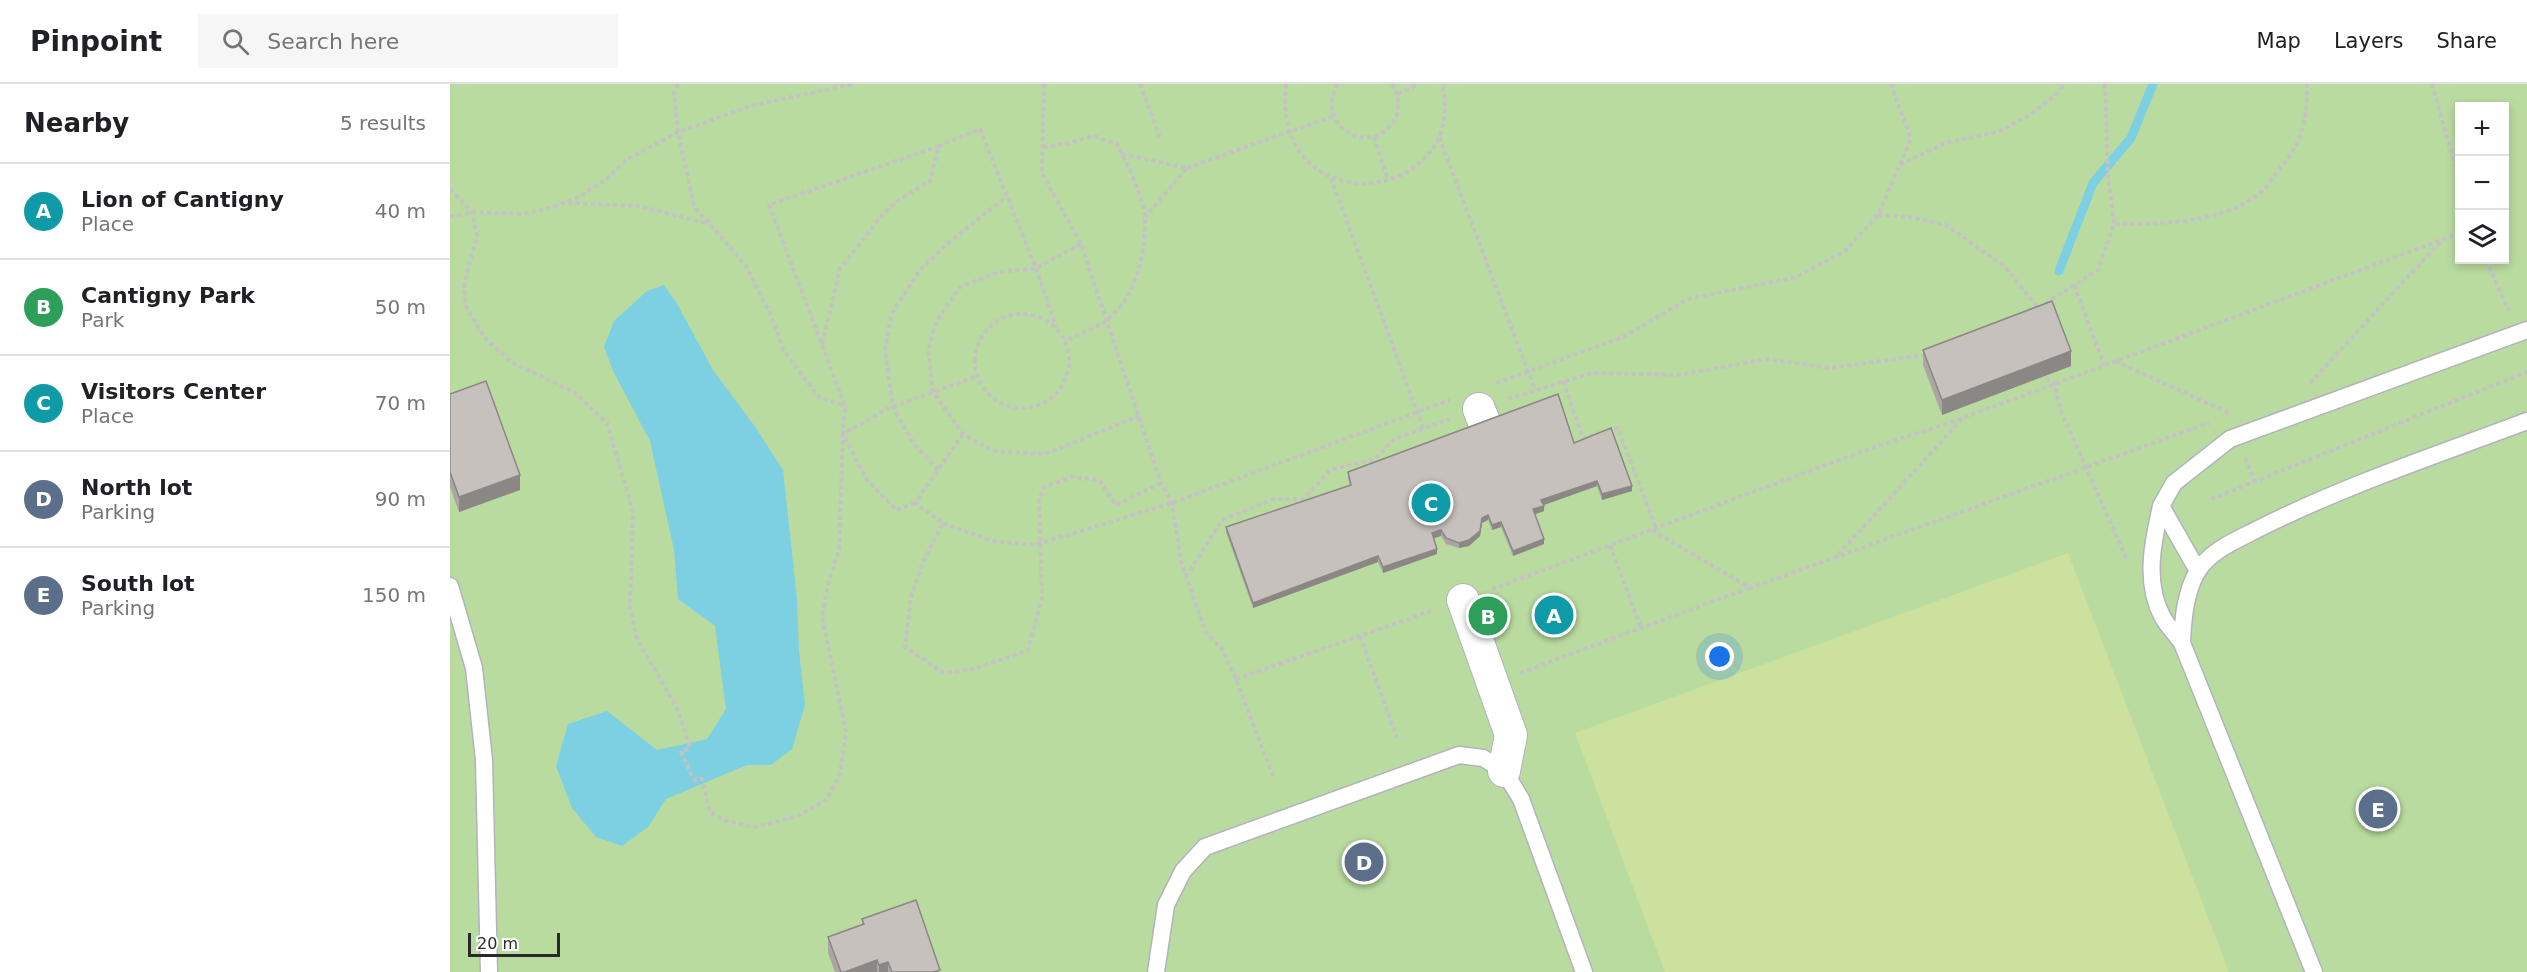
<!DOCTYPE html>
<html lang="en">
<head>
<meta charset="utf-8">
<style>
  :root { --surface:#fff; --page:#f6f6f6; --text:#202124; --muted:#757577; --line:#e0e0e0; --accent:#0b8043 }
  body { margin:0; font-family:"DejaVu Sans",sans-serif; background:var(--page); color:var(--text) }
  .controls { position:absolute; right:18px; top:18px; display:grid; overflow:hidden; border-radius:0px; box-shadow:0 3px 9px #0003 }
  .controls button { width:54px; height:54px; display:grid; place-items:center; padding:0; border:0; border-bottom:2px solid var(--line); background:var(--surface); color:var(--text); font:30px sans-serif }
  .scale { position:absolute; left:18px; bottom:15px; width:92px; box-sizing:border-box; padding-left:6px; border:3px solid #2a2a2a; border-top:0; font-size:16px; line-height:21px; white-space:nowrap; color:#2a2a2a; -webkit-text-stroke:4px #fff; paint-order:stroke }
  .you { position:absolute; left:1270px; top:573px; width:21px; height:21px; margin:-15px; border:4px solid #fff; border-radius:50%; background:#1a73e8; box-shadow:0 0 0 9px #1a73e833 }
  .badge { display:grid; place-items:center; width:39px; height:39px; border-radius:50%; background:var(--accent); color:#fff; font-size:20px; font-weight:700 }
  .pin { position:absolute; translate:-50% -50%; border:3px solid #fff; box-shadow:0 2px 6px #0006 }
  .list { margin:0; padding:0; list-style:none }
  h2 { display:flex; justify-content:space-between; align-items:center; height:78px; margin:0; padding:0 24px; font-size:26px }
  h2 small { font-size:20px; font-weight:400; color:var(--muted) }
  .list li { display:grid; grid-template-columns:39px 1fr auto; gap:18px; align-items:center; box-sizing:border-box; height:96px; padding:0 24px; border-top:2px solid var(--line) }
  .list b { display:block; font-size:22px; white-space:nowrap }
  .list p { margin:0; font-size:20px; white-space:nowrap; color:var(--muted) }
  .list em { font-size:20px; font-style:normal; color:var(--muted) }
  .icon { flex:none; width:33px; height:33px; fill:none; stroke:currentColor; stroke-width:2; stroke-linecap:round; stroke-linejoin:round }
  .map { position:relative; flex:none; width:2077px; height:888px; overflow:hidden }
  header { display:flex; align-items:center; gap:36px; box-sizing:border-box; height:84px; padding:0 30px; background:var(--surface); border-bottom:2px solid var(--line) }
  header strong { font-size:28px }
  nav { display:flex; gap:33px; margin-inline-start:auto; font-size:21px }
  .search { width:420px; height:54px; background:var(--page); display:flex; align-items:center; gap:15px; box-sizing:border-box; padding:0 21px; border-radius:0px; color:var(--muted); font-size:22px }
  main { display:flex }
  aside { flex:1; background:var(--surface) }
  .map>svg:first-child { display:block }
  .green { fill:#badba0; fill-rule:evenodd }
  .pitch { fill:#cbe19d }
  .water { fill:#7cd0e1 }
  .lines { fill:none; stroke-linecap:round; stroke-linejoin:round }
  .stream { stroke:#7cd0e1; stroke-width:9 }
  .lane-casing { stroke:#b1b4bc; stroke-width:19 }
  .street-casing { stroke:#b1b4bc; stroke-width:34 }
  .path { stroke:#c3c3c3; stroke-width:4; stroke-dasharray:4.5 3; stroke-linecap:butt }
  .lane { stroke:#fff; stroke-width:16 }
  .street { stroke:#fff; stroke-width:32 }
  .wall { fill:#aaa6a3 }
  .shaded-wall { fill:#8b8784 }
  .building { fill:#c6c1bd; stroke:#8b8784; stroke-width:1.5 }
</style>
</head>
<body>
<header>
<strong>Pinpoint</strong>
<div class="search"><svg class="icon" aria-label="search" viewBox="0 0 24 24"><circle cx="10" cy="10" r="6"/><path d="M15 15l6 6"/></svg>Search here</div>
<nav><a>Map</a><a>Layers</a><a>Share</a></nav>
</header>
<main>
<aside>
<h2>Nearby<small>5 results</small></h2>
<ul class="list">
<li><span class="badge" style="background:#0f9aa8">A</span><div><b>Lion of Cantigny</b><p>Place</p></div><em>40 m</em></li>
<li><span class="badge" style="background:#2e9e5b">B</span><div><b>Cantigny Park</b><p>Park</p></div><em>50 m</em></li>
<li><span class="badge" style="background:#0f9aa8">C</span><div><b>Visitors Center</b><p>Place</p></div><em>70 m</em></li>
<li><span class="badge" style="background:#5c6f8a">D</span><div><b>North lot</b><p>Parking</p></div><em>90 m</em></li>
<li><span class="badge" style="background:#5c6f8a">E</span><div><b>South lot</b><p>Parking</p></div><em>150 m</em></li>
</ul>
</aside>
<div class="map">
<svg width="2077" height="888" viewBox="0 0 2077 888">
  <rect width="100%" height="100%" fill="#ebe4de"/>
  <!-- green -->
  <path class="green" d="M0,0h2077v888h-2077zM2010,22h44v154h-44z"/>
  <!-- pitch -->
  <path class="pitch" d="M1618,469l161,419h-564l-90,-239z"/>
  <!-- water -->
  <path class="water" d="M214,201l12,17 37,68 43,58 27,42 14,129 2,52 6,54 -13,44 -21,16h-24l-81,34 -18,28 -26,19 -26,-9 -24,-29 -16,-42 12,-42 39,-13 50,39 50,-11 19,-30 -11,-83 -37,-27 -4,-49 -24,-109 -36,-68 -10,-26 10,-26 33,-30z"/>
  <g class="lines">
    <!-- stream -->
    <path class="stream" d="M1609,187l34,-88 38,-45 22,-54"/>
    <!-- lane casing -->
    <g class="lane-casing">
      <path id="lane" d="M1711,422c-8,35 -17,76 1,110 5,10 14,18 20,27
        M1748,487l-37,-65 13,-23 56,-44 297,-109
        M0,502l24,82 10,92 5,212
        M706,888l10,-67 17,-34 22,-24 254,-92 24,3 21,13 17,28 63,173
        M1864,888l-132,-329c1,-24 3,-49 15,-71 13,-22 42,-33 63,-44 86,-43 177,-73 267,-107"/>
    </g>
    <!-- street casing -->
    <g class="street-casing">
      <path id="street" d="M1029,325l7,18
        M1013,516l48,135 -7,36"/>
    </g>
    <!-- path -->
    <path class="path" d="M228,0l-4,8 4,40 16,74 52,60 25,49 12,34 17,24 19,24 26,9
      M594,0l-2,89 39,71 80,239 11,20 9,58 25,72 16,16 14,30 38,100
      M690,0l20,54
      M836,0c-16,143 185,121 156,0
      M888,0c-6,11 -9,24 -2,36 25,39 81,6 56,-36
      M1655,0l3,92 6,48
      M1982,0l28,99
      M948,10l21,-10
      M924,53l14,43
      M989,53l96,253
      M593,63l21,-3 30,-8 23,8c10,20 26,52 28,74 1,35 -9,79 -38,102 -12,9 -29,14 -42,21
      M672,70l65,14 -42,49
      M1450,81l45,-22 53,-11 30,-16 30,-23 6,-9
      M737,84l147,-52
      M881,94l92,250
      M0,105l22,23 5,24 -13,49 2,22 21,34 26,22 61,29 33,31 26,88 -3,97 7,31 40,69 13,40 -9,4 13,28 8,-1 8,33 16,9 29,6 43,-11 28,-16 14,-25 6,-44 -24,-114 6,-33 11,-34 4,-116 44,-25 90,-33
      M118,119l71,3 70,18
      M1428,131l32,2 36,8 59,42 33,41 60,-38 16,-46c48,-1 100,1 142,-28 8,-5 15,-16 21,-24 26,-30 30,-49 30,-88
      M0,133l22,-5 50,2 25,-5 32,-12 26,-17 21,-20 52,-28 76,-27 100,-21
      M631,160l-45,24 -37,4 -39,15 -24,35 -8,28 5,42 30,42 30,17 52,3 94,-38
      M2036,176l23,51
      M1624,201l30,80
      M525 277a47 47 0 1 1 94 0a47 47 0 1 1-94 0Z
      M372,260l18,-75 42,-54 17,-15 31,-19 9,-35 41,-17 56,139 20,59
      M1665,277l116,53
      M1589,291l15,8 7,28 66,149
      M1113,297l20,57 17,-5
      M1046,299l127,-46 65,-38 108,-22 49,-26 33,-36 33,-76 -20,-55
      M1860,299l131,-142
      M1058,315l84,-26 86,2 89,-16 62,9 96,-13
      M1157,347l11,-3 38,100
      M513,350l-48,69 28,20 -20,39 -12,35 -6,50 39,26 31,-4 53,-19 14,-52 -3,-97 5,-14 27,-10 28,3 17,25 45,-22
      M1795,374l10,24
      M488,386l-25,-27 -20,-36 -8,-58 7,-36 28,-43 27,-26 59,-47
      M1761,415l316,-127
      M465,419l-19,7 -29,-30 -24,-46 2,-28 -76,-201 170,-59
      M493,439l49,18 43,4 137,-42 278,-103
      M1202,446l98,58 459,-165
      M1160,461l31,83
      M1388,471l124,-136
      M736,493l36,-57 52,-21h30l26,-29 45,-11 19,-20 56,-20
      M1042,505l377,-140 94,-31 497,-185
      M910,552l37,102
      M1070,589l229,-85
      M786,595l198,-69"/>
    <!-- lane -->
    <use href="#lane" class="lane"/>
    <!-- street -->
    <use href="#street" class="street"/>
  </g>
  <!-- wall -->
  <path class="wall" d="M1473,266l148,16 -129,49 -19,-50z
    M0,310l70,96 -61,22 -9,-25z
    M1124,359l58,48 -30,9 -5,-14 -53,19v6l-9,3 9,30 -31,12 -12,-29 -9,3 -4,-10 -6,3 -2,13 -11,10 -10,2 -13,-4 -5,-8 -8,2 4,16 -54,19 -5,-11 -125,46 -27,-76v-5l124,-42 -2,-7v-6z
    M412,835l78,53h-105l-7,-19v-16l34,-12z"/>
  <!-- shaded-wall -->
  <path class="shaded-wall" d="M1621,267v15l-129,49v-15z
    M70,391v15l-61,22v-15z
    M1147,397v5l-56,20v-6z
    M1182,402v5l-30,9v-6z
    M1094,422v5l-11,4v-6z
    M1038,431v5l-6,3 -2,13 -11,10 -10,2v-5l23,-25z
    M1051,438v5l-9,3v-5z
    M991,446v6l-9,3v-6z
    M1094,455v5l-31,12v-5z
    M987,465v5l-54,19v-6z
    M928,472v6l-125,46v-5z
    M427,876v12h-32z
    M438,878v10h-9v-7z"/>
  <!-- building -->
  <path class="building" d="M1602,217l19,50 -129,49 -19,-50z
    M36,297l34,94 -61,22 -9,-25v-78z
    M1108,310l16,49 37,-15 21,58 -30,8 -5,-13 -56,19 3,6 -11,3 11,30 -31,12 -12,-29 -9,3 -4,-10 -6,3 -2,13 -11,9 -10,3 -13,-5 -5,-8 -9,3 5,16 -54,18 -5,-11 -125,47 -27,-76 125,-42 -3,-13z
    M466,816l24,70 -7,2h-41l-4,-10 -9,3 -2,-5 -32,12h-4l-13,-35 36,-13 -2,-5z"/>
</svg>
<div class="controls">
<button>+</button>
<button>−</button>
<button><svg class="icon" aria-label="layers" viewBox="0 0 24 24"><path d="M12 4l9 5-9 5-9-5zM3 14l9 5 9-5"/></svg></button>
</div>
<div class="scale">20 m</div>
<div class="you"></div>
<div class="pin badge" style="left:1104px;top:531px;background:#0f9aa8">A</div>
<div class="pin badge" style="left:1038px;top:532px;background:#2e9e5b">B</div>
<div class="pin badge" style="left:981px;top:419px;background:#0f9aa8">C</div>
<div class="pin badge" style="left:914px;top:778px;background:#5c6f8a">D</div>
<div class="pin badge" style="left:1928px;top:725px;background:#5c6f8a">E</div>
</div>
</main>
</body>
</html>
